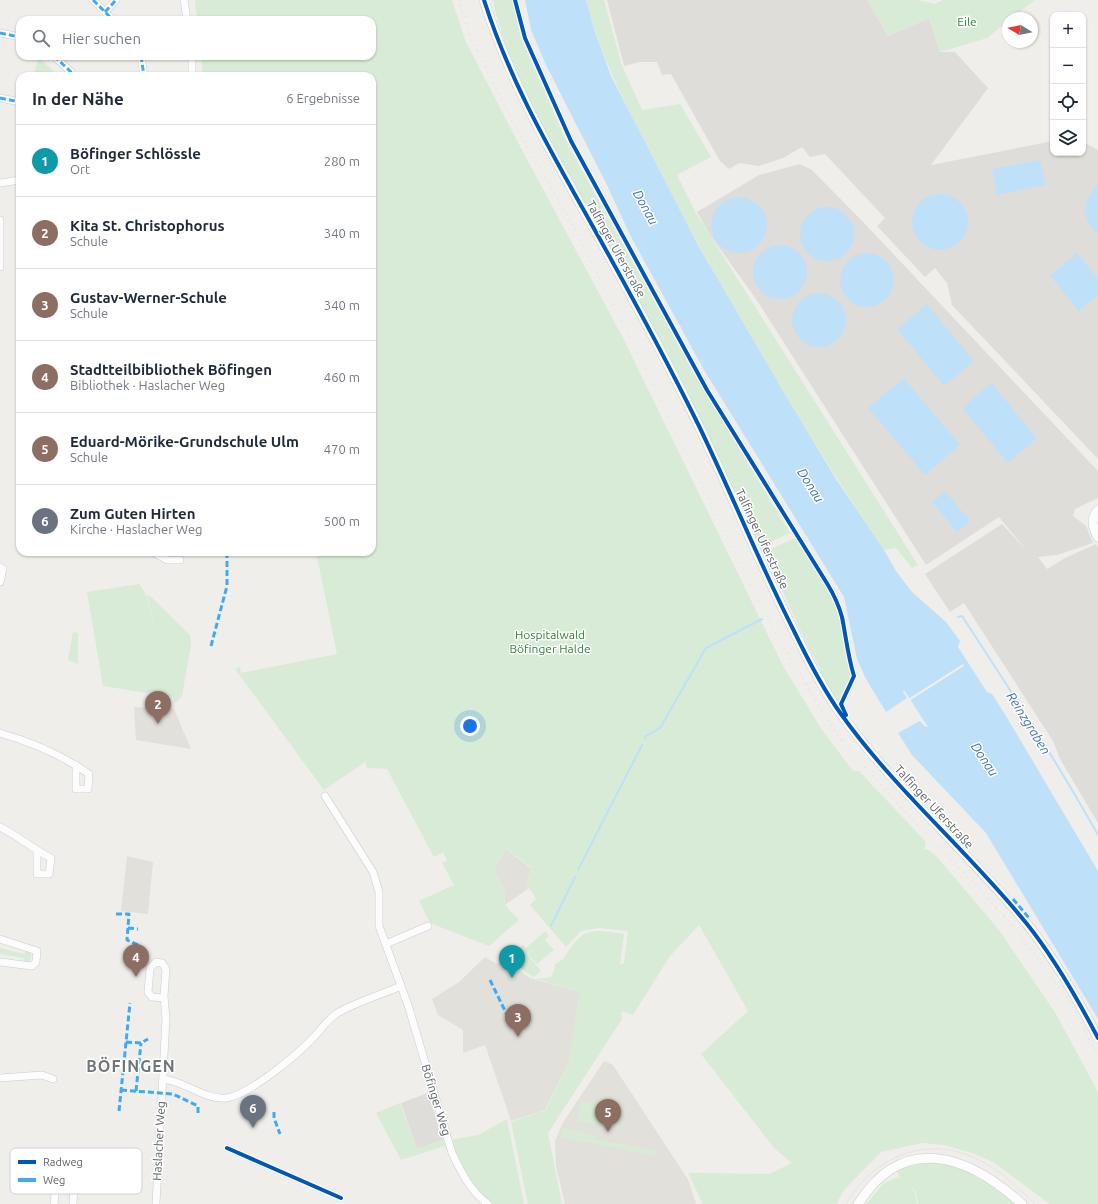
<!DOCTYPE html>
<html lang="de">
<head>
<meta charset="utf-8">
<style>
  :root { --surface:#fff; --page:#f2f2f3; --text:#1f2937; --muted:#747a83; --line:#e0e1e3; --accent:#0f766e }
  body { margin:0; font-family:Ubuntu,sans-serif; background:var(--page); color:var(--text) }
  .controls { position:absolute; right:12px; top:12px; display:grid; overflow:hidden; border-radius:8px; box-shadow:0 1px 3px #0004 }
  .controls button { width:36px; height:36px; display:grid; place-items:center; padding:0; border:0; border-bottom:1px solid var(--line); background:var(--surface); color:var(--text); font:20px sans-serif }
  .compass { position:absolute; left:1002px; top:12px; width:36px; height:36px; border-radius:50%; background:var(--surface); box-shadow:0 1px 3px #0004; rotate:280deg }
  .you { position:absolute; left:470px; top:726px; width:14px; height:14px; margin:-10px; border:3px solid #fff; border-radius:50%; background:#1a73e8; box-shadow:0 0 0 6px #1a73e833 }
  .badge { display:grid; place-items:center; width:26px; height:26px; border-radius:50%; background:var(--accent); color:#fff; font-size:13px; font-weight:700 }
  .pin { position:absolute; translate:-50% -33px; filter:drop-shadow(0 1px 2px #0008) }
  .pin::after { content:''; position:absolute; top:21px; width:14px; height:12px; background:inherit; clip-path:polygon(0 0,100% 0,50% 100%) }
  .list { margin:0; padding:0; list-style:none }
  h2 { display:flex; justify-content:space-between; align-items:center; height:52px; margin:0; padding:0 16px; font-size:17px }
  h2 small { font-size:13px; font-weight:400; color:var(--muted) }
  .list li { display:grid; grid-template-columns:26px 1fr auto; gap:12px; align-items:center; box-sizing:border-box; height:72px; padding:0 16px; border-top:1px solid var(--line) }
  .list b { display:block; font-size:15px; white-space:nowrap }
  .list p { margin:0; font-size:13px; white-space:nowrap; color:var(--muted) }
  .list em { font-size:13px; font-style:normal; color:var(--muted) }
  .icon { flex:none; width:22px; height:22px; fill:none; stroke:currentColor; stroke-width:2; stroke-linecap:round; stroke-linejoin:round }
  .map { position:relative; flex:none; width:1098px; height:1204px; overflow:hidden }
  .search { position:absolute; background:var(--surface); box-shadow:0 1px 3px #0004; left:16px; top:16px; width:360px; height:44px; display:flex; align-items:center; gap:10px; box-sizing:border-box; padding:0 14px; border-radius:12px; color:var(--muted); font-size:15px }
  .panel { position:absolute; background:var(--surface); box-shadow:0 1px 3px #0004; left:16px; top:72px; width:360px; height:484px; border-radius:12px }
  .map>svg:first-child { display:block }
  .industrial { fill:#dfddda }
  .education { fill:#e2e0da }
  .green { fill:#d8ebd6 }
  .water { fill:#bfe0f9 }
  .pier { fill:#efeeea }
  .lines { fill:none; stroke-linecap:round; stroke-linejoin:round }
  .stream { stroke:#bfe0f9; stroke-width:2 }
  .minor-casing { stroke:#cbcccc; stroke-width:8 }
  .tertiary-casing { stroke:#cbcccc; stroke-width:10 }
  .minor { stroke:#fdfcfc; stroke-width:7 }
  .tertiary { stroke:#fdfcfc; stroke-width:9 }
  .tram { stroke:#e4e4e4; stroke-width:1 }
  .rail { stroke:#e4e4e4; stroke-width:2; stroke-dasharray:1 5; stroke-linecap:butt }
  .quiet { stroke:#3fa9f5; stroke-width:3; stroke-dasharray:6 3; stroke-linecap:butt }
  .cycleway-casing { stroke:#fff; stroke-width:6 }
  .cycleway { stroke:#0057b8; stroke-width:4 }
  .labels { text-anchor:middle; stroke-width:3; stroke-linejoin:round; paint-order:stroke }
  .park-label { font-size:12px; fill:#348238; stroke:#fff }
  .street-label { font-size:12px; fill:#5f6368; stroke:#fff }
  .water-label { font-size:13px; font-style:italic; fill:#4174aa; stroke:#fff }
  .district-label { font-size:16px; font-weight:bold; letter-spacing:1px; fill:#70757a; stroke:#fff }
  .key { fill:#fff; stroke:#cfd0d2; stroke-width:1 }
  .key-label { font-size:11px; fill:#5f6368 }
</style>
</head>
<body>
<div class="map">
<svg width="1098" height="1204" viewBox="0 0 1098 1204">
  <rect width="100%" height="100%" fill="#efeeea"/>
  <!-- industrial -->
  <path class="industrial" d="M607,0h260l21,36 41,-18 11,34h15l33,36 -57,77 122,-24v12h30v-11l15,8v309l-146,-154 -5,-22 -12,-15 -10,9 -48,-51 8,-8 -60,-64 -15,3 -8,-10 -19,11 -24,8 -20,-3 -10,6 -9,-8 -49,-87 -9,1 -5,-13h-17l-16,4z
    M800,164l12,6 54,55 232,246v27l-23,11 -2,7 13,10 7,17 -36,12 -19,2 9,12 18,-11 31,-14 2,4v275l-38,-64 -7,-18 -89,-138 -14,9 -25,-38 77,-50 26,28 -29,-35 -73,48 -170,-266 -46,-64 -13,-23 62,-37z
    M428,1093l15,47 -26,9 -16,-46z"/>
  <!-- education -->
  <path class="education" d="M134,707l40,2 17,40 -55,-9z
    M506,849l26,20 -6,14 3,5 -24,17 -1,-16 -10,-19z
    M127,856l26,6 -5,52 -27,-3z
    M485,957l12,7 11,-6 9,11 13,9 50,14 -11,70 -24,48 -34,11 -26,-76 -22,8v-23l-25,-15 -6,-16 27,-17z
    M604,1061l9,4 76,116 7,23h-131l-9,-38 -1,-25 7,-17z"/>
  <!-- green -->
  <path class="green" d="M195,0h257l13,40 58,112 99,184 161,330 39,64 31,41h6l67,71 -2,9 3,-2 10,8 62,73 57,84 42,78v112h-48l-57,-42 -21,-9 -28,-8 -22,-2 -41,9 -37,38 -8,14h-133l-15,-31 81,1 23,-11 -18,-15 -73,-94 47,-43 -49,-86 -29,31 -37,59 -12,-4 1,8 -74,114 14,71h-34l-17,-82 35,-12 23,-48 11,-70 -44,-13 15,-2 3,-6 1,-6c2,-3 8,-5 10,-8 18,-30 25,-28 59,-23l-4,31 4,-2 4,-32 -29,-3 -18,3 -15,16 -36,-42 6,-6 -10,-16 6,-15 -25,-19 -13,21 10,19 1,16 14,15 -30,26 -59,-23 -11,-22 35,-16 -12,-22 5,-3 -4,-8 -9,5 -47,-88 -20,-1 -2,-7 -4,4 -37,25 -89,-121 5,-2 1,6 96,-19 -21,-102h56v-476h-169l-2,-20h171v-36h-175z
    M492,0h20l9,38 47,107 129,234 93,154 -30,14 -61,-130 -146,-269 -43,-88z
    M586,0h18l18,66 20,44 38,-6 31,53 -34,18 19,38 222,352 -6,3 -16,-20 -12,2c-80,-119 -155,-243 -220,-371 -30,-59 -62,-115 -78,-179z
    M867,0h50l18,4 8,-4h92l-23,18h-4v3l-21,17 -47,14 -11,-34 -41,18z
    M39,57l17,17 -4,2h-19z
    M797,537l39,66 5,14 5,35 -13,10 13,-9 6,24 -11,24 -4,2 -19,-30 3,-3 -14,-25 -42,-93z
    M140,584l6,11 13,48 -12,-47 2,-1 41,40 1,9 -9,52 -7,7 -2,-6 -70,-11 -16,-94z
    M73,632l5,1v31l-10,-4z
    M545,931l4,5 -4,4 9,10 -17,14 -9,-10 14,-11 -15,11 14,17 -7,6 -11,-7 -14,-14 14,-11 3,3z
    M0,948l24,6 2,-4 5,4v4l-4,5h-4l1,-5 -24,-4z
    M581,1101l41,7 -4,20 -41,-7z
    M400,1103l17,46 26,-9 2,6 -44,14 -25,-47z
    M507,1119l17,85c-9,0 -23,0 -31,0 -18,-6 -35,-48 -42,-64l27,-5z
    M563,1127l34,9v3l-27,-4 88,16 -1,5 -96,-19z
    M931,1163c34,2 60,21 85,41h-98l-2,-13 -8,-5 7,6 2,12h-51l17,-20 15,-7 2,3 -3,-10 21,-6z"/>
  <!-- water -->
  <path class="water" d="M525,0h61l8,29 17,47 88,171 85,146 52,86 48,71 12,21 16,21 34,30 14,19 -2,6 29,45 5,2 14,22 92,155v148l-112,-186 -74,-78 -14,-22 22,-12 4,5 4,1 -24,-37 -1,1 4,7 -21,14 -20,-33 -9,-20 -13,-62 -140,-227 -74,-135 -24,-52 -60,-118 -15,-35z
    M1040,160l5,25 -48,10 -5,-26z
    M1098,185v48c-18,-12 -14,-35 0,-48z
    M912 222a28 28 0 1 1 56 0a28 28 0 1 1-56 0Z
    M711 225a28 28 0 1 1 56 0a28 28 0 1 1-56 0Z
    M800 234a27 27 0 1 1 54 0a27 27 0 1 1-54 0Z
    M753 272a27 27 0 1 1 54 0a27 27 0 1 1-54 0Z
    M1077,253l21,25v17l-19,16 -29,-35z
    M840 280a27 27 0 1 1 54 0a27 27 0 1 1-54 0Z
    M792 320a27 27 0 1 1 54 0a27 27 0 1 1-54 0Z
    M927,304l47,57 -30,25 -47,-57z
    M904,378l56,67 -35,30 -57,-67z
    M991,383l46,55 -29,25 -46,-55z
    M945,491l25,30 -13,11 -25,-30z"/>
  <!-- pier -->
  <path class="pier" d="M963,664l1,2 -55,35 -1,-2 -21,15 -3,-1v-2l2,2z"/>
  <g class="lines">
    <!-- stream -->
    <path class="stream" d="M958,617l4,-1c47,72 94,144 136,219
      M645,739l1,-3 14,-8 46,-80 56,-29
      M578,870l64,-125
      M551,926l24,-49"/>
    <!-- minor casing -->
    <g class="minor-casing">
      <path id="minor" d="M93,0l20,20
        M184,0l3,20
        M105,12l11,-12
        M0,33l20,4
        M54,56l17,16 -2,4
        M141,56l3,20
        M192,76v-20
        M0,98l20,4
        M0,183l20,-3
        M0,220v47
        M153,552l14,8h13
        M0,567l3,2 -3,13
        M0,733c32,9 62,22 89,41l-1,15h-12v-24
        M325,796l48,76 6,20v34l29,79 44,148c9,19 19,39 36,51
        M0,827c18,9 33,22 51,31l-2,16h-12v-23
        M0,939l37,12 -1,11 -4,4 -32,-4
        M386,944l42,-18
        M0,1078l42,-3 11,4
        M163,1079c22,2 41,21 63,19 22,-2 72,-44 87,-60 8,-8 14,-18 23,-24 15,-10 47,-20 65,-28
        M54,1204c1,-4 0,-9 2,-14 2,-9 13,-8 18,-1l-1,15
        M156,1204l10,-186 -2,-22 2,-27 -4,-6 -6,-1 -6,6 -2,24 4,5 12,1"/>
    </g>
    <!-- tertiary casing -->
    <g class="tertiary-casing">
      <path id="tertiary" d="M484,0c26,82 66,150 108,225 37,66 73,132 106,199 33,68 61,138 95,205 14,29 29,59 48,85 55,77 127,137 186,210 28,35 50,74 71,114
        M1098,510c-8,9 -5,18 0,27
        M858,1204c46,-73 111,-48 164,0"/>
    </g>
    <!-- minor -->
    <use href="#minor" class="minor"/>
    <!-- tertiary -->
    <use href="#tertiary" class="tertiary"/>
    <!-- tram -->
    <path class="tram" d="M846,1204c30,-52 89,-72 142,-39 17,10 32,25 47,39"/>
    <!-- rail -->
    <path class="rail" d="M458,0l12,35 43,88 62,106 49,96 151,307 47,79 17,26 64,73 67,69 48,53 54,73 26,50"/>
    <!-- quiet -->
    <path class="quiet" d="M93,0l20,20
      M105,12l11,-12
      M0,33l20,4
      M54,56l17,16 -2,4
      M141,56l3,20
      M0,98l20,4
      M211,646l16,-60v-34
      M1013,899l16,19
      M116,914h13l-2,26 11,5 -1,11
      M128,928l10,1
      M490,980l18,37 13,4
      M126,1042l15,1 7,-4
      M121,1090l52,4 25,12v7
      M136,1091l5,-48
      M119,1111l11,-108
      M274,1112v6l6,16"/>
    <!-- cycleway casing -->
    <g class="cycleway-casing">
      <path id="cycleway" d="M484,0c26,82 66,150 108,225 37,66 73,132 106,199 33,68 61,138 95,205 14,29 29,59 48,85 55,77 127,137 186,210 28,35 50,74 71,114
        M515,0l10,38 46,103 136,249 121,195c6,10 11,21 14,32 4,20 6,40 12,59l-13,28 5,11
        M227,1148l114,50"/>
    </g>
    <!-- cycleway -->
    <use href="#cycleway" class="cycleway"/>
  </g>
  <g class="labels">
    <!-- park labels -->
    <g class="park-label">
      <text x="967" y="26">Eile</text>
      <text x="550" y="639">Hospitalwald<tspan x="550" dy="14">Böfinger Halde</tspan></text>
    </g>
    <!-- street labels -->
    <g class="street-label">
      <text transform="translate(616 249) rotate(61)" y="4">Talfinger Uferstraße</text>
      <text transform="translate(762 539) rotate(65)" y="4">Talfinger Uferstraße</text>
      <text transform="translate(934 807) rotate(47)" y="4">Talfinger Uferstraße</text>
      <text transform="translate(436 1100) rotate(73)" y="4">Böfinger Weg</text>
      <text transform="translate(159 1141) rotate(-87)" y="4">Haslacher Weg</text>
    </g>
    <!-- water labels -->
    <g class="water-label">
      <text transform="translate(646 207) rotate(61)" y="5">Donau</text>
      <text transform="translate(811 485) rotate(58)" y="5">Donau</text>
      <text transform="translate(1029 723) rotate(58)" y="5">Reinzgraben</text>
      <text transform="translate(985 759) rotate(56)" y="5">Donau</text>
    </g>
    <!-- district labels -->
    <g class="district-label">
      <text x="131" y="1072">BÖFINGEN</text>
    </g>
  </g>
  <!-- legend -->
  <rect x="10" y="1148" width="132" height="46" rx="6" class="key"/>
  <rect x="18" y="1160" width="18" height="4" fill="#0057b8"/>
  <rect x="18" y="1178" width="18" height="4" fill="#3fa9f5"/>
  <g class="key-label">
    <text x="43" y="1166">Radweg</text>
    <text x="43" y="1184">Weg</text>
  </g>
</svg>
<div class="controls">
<button>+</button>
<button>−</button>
<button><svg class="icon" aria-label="locate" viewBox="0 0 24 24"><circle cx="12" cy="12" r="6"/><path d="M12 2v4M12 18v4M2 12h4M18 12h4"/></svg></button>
<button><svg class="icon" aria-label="layers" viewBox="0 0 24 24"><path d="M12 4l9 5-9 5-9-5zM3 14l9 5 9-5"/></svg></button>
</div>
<svg class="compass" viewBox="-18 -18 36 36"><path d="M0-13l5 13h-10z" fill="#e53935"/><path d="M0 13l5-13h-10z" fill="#747a83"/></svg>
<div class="you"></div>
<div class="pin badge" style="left:512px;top:978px;background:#0f9aa8">1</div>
<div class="pin badge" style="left:158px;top:724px;background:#8d6e63">2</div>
<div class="pin badge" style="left:518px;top:1037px;background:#8d6e63">3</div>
<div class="pin badge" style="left:136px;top:977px;background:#8d6e63">4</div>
<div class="pin badge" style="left:608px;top:1132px;background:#8d6e63">5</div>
<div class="pin badge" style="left:253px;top:1128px;background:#6b7280">6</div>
<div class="search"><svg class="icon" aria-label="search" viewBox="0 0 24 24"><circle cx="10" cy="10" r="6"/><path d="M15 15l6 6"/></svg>Hier suchen</div>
<section class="panel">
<h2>In der Nähe<small>6 Ergebnisse</small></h2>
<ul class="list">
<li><span class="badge" style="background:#0f9aa8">1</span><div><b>Böfinger Schlössle</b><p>Ort</p></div><em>280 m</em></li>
<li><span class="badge" style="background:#8d6e63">2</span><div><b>Kita St. Christophorus</b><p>Schule</p></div><em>340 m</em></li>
<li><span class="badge" style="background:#8d6e63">3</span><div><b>Gustav-Werner-Schule</b><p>Schule</p></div><em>340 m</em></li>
<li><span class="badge" style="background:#8d6e63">4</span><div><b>Stadtteilbibliothek Böfingen</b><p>Bibliothek · Haslacher Weg</p></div><em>460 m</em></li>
<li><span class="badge" style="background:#8d6e63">5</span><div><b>Eduard-Mörike-Grundschule Ulm</b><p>Schule</p></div><em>470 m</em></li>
<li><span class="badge" style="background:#6b7280">6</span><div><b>Zum Guten Hirten</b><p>Kirche · Haslacher Weg</p></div><em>500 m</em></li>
</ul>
</section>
</div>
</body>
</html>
